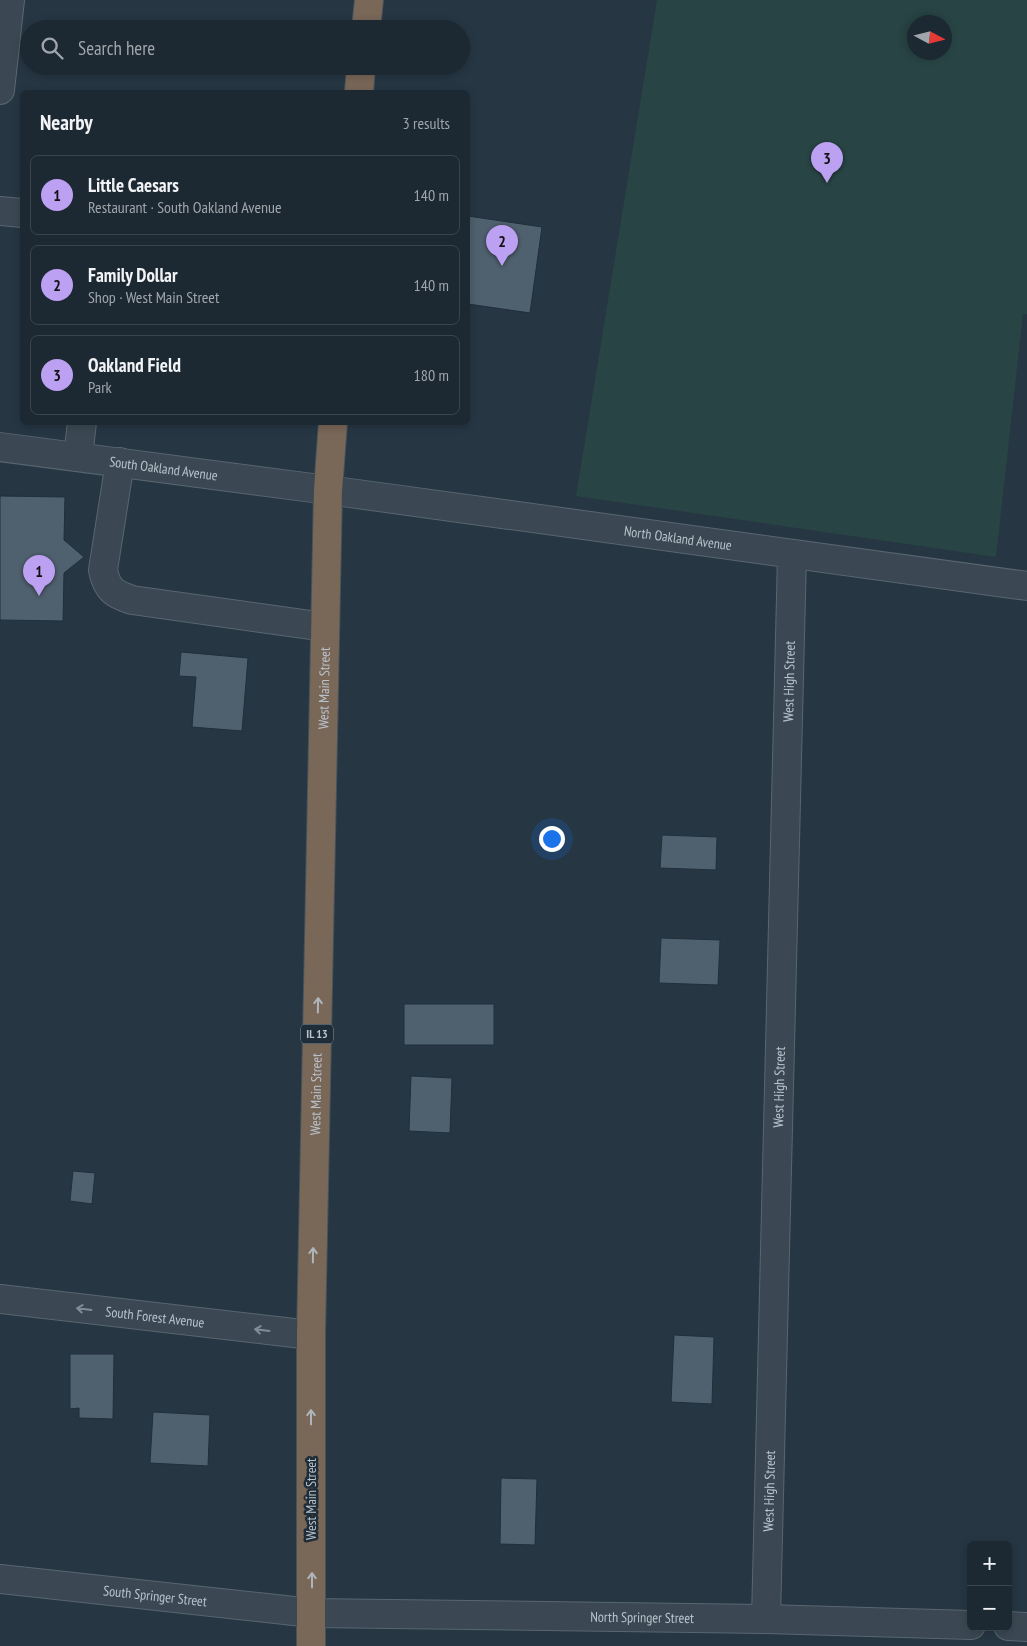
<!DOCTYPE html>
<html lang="en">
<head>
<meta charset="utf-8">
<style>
  :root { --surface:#1c2832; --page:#29343e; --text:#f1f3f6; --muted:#a0a6ac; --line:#3a444d; --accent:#bca0f2 }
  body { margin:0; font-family:"PT Sans Narrow",sans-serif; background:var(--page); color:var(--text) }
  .controls { position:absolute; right:15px; bottom:15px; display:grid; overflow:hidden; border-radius:8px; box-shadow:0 2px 8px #0003 }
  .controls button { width:45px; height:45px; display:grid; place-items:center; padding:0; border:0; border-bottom:1px solid var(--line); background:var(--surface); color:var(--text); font:25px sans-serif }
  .compass { position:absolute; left:907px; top:15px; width:45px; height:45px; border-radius:50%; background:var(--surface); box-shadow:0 2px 8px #0003; rotate:97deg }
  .you { position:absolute; left:551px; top:838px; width:18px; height:18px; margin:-12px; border:4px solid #fff; border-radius:50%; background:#1a73e8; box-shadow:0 0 0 8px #1a73e833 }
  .badge { display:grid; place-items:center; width:32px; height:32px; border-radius:50%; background:var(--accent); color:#111; font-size:16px; font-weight:700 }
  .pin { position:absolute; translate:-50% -41px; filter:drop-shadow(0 1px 2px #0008) }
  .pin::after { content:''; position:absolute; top:26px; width:18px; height:15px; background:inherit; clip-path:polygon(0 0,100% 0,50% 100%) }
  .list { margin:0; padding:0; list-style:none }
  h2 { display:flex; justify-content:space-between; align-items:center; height:65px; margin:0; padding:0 20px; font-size:21px }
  h2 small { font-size:16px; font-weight:400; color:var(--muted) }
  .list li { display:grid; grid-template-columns:32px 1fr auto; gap:15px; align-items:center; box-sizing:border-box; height:80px; margin:0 10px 10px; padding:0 10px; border:1px solid var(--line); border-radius:8px }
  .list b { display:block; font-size:19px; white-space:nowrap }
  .list p { margin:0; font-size:16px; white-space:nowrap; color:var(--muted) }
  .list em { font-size:16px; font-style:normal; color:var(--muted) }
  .icon { flex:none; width:28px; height:28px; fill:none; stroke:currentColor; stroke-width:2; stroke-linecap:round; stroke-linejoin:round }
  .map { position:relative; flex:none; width:1027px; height:1646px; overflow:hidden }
  .search { position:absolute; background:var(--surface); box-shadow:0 2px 8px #0003; left:20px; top:20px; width:450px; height:55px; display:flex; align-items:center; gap:12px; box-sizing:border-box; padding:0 18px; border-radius:28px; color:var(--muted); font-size:19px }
  .panel { position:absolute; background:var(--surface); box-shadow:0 2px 8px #0003; left:20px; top:90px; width:450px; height:335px; border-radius:8px }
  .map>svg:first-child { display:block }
  .green { fill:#284444; fill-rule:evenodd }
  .building { fill:#4f616e; stroke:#212f3a }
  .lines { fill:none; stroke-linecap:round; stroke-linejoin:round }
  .minor-casing { stroke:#596670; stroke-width:30 }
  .highway-casing { stroke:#45535d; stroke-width:30 }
  .minor { stroke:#3b4853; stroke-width:28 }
  .highway { stroke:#796758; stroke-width:28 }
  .oneway { stroke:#afb5bb }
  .oneway2 { stroke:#808c96 }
  .labels { text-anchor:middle; stroke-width:5; stroke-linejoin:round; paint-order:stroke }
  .shield { fill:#1f2d38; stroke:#8a96a0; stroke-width:1 }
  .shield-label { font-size:12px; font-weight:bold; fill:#b8c3cc }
  .street-label { font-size:14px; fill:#b8c3cc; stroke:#1f2d38 }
</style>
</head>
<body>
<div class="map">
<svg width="1027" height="1646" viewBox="0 0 1027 1646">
  <rect width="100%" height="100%" fill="#263643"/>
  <!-- green -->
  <path class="green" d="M657,0h370v314h-4l-27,243 -420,-61zM914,22h30v30h-30z"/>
  <!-- building -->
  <path class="building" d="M468,216l74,11 -12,86 -62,-9z
    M0,496l65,1 -1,43 20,17 -20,16 -1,48 -63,-1z
    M181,652l67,6 -6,73 -50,-4 4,-50 -17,-1z
    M662,835l55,2 -1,33 -56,-2z
    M661,938l59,2 -2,45 -59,-2z
    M404,1004h90v41h-90z
    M411,1076l41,2 -2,55 -41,-2z
    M73,1171l22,2 -3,31 -22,-3z
    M674,1335l40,2 -2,67 -41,-2z
    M70,1354h44l-1,65 -34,-1v-10l-9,1z
    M153,1412l57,3 -2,51 -58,-3z
    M501,1478l36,1 -2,66 -35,-1z"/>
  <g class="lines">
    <!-- minor casing -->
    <g class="minor-casing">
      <g id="minor">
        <path d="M0,90l10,-90"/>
        <path d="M0,211l22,2"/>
        <path id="s1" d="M0,447l328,43 699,96"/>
        <path d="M78,457l4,-35"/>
        <path d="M120,462l-17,108c4,20 11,24 29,30l193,27"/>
        <path id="s2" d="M0,1299l311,36"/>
        <path id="s3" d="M0,1579l312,34 454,6 205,6"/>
        <path id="s4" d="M766,1619l26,-1064"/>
        <path d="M1008,1626l19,1"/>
      </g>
    </g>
    <!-- highway casing -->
    <g class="highway-casing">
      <g id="highway">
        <path d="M366,29l3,-29"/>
        <path d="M359,92l2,-26"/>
        <path id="s5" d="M311,1646v-311l17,-845 5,-68"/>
      </g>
    </g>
    <!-- minor -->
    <use href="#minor" class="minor"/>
    <!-- highway -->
    <use href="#highway" class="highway"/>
  </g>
  <!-- one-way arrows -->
  <defs><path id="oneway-shaft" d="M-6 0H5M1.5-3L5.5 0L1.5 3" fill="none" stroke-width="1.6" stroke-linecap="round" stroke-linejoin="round" transform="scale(1.25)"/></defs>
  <g class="oneway">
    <use href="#oneway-shaft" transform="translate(318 1005) rotate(-89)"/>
    <use href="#oneway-shaft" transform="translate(313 1255) rotate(-89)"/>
    <use href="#oneway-shaft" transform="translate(311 1417) rotate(-90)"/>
    <use href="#oneway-shaft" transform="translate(312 1580) rotate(-90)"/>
  </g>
  <g class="oneway2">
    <use href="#oneway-shaft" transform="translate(84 1309) rotate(-173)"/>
    <use href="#oneway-shaft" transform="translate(262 1330) rotate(-173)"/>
  </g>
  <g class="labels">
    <!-- shield labels -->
    <rect class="shield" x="301" y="1024.5" width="32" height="19" rx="4"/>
    <g class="shield-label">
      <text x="317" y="1038">IL 13</text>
    </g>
    <!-- street labels -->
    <g class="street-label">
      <text dy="5" stroke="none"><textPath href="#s1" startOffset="165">South Oakland Avenue</textPath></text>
      <text dy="5" stroke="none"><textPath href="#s1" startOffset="684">North Oakland Avenue</textPath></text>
      <text dy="5" stroke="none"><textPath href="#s4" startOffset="938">West High Street</textPath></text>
      <text dy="5" stroke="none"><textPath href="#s5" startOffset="958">West Main Street</textPath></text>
      <text dy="5" stroke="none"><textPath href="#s4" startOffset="532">West High Street</textPath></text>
      <text dy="5" stroke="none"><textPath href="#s5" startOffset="552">West Main Street</textPath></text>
      <text dy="5" stroke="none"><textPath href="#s2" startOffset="156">South Forest Avenue</textPath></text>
      <text dy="5" stroke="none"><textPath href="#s4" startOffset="128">West High Street</textPath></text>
      <text transform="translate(311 1499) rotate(-90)" y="5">West Main Street</text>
      <text dy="5" stroke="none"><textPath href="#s3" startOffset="156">South Springer Street</textPath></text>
      <text dy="5" stroke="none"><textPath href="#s3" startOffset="644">North Springer Street</textPath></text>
    </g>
  </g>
</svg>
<div class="controls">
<button>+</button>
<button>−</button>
</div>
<svg class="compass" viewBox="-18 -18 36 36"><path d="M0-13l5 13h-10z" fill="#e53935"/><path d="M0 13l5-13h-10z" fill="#a0a6ac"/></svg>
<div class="you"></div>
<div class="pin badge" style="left:39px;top:596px">1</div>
<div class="pin badge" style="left:502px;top:266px">2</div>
<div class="pin badge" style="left:827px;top:183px">3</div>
<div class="search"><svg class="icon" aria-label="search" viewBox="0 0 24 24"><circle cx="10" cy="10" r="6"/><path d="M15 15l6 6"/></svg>Search here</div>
<section class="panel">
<h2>Nearby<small>3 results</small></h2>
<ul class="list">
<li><span class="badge">1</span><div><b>Little Caesars</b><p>Restaurant · South Oakland Avenue</p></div><em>140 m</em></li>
<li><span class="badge">2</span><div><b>Family Dollar</b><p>Shop · West Main Street</p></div><em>140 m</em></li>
<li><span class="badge">3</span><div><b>Oakland Field</b><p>Park</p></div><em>180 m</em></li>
</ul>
</section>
</div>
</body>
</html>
